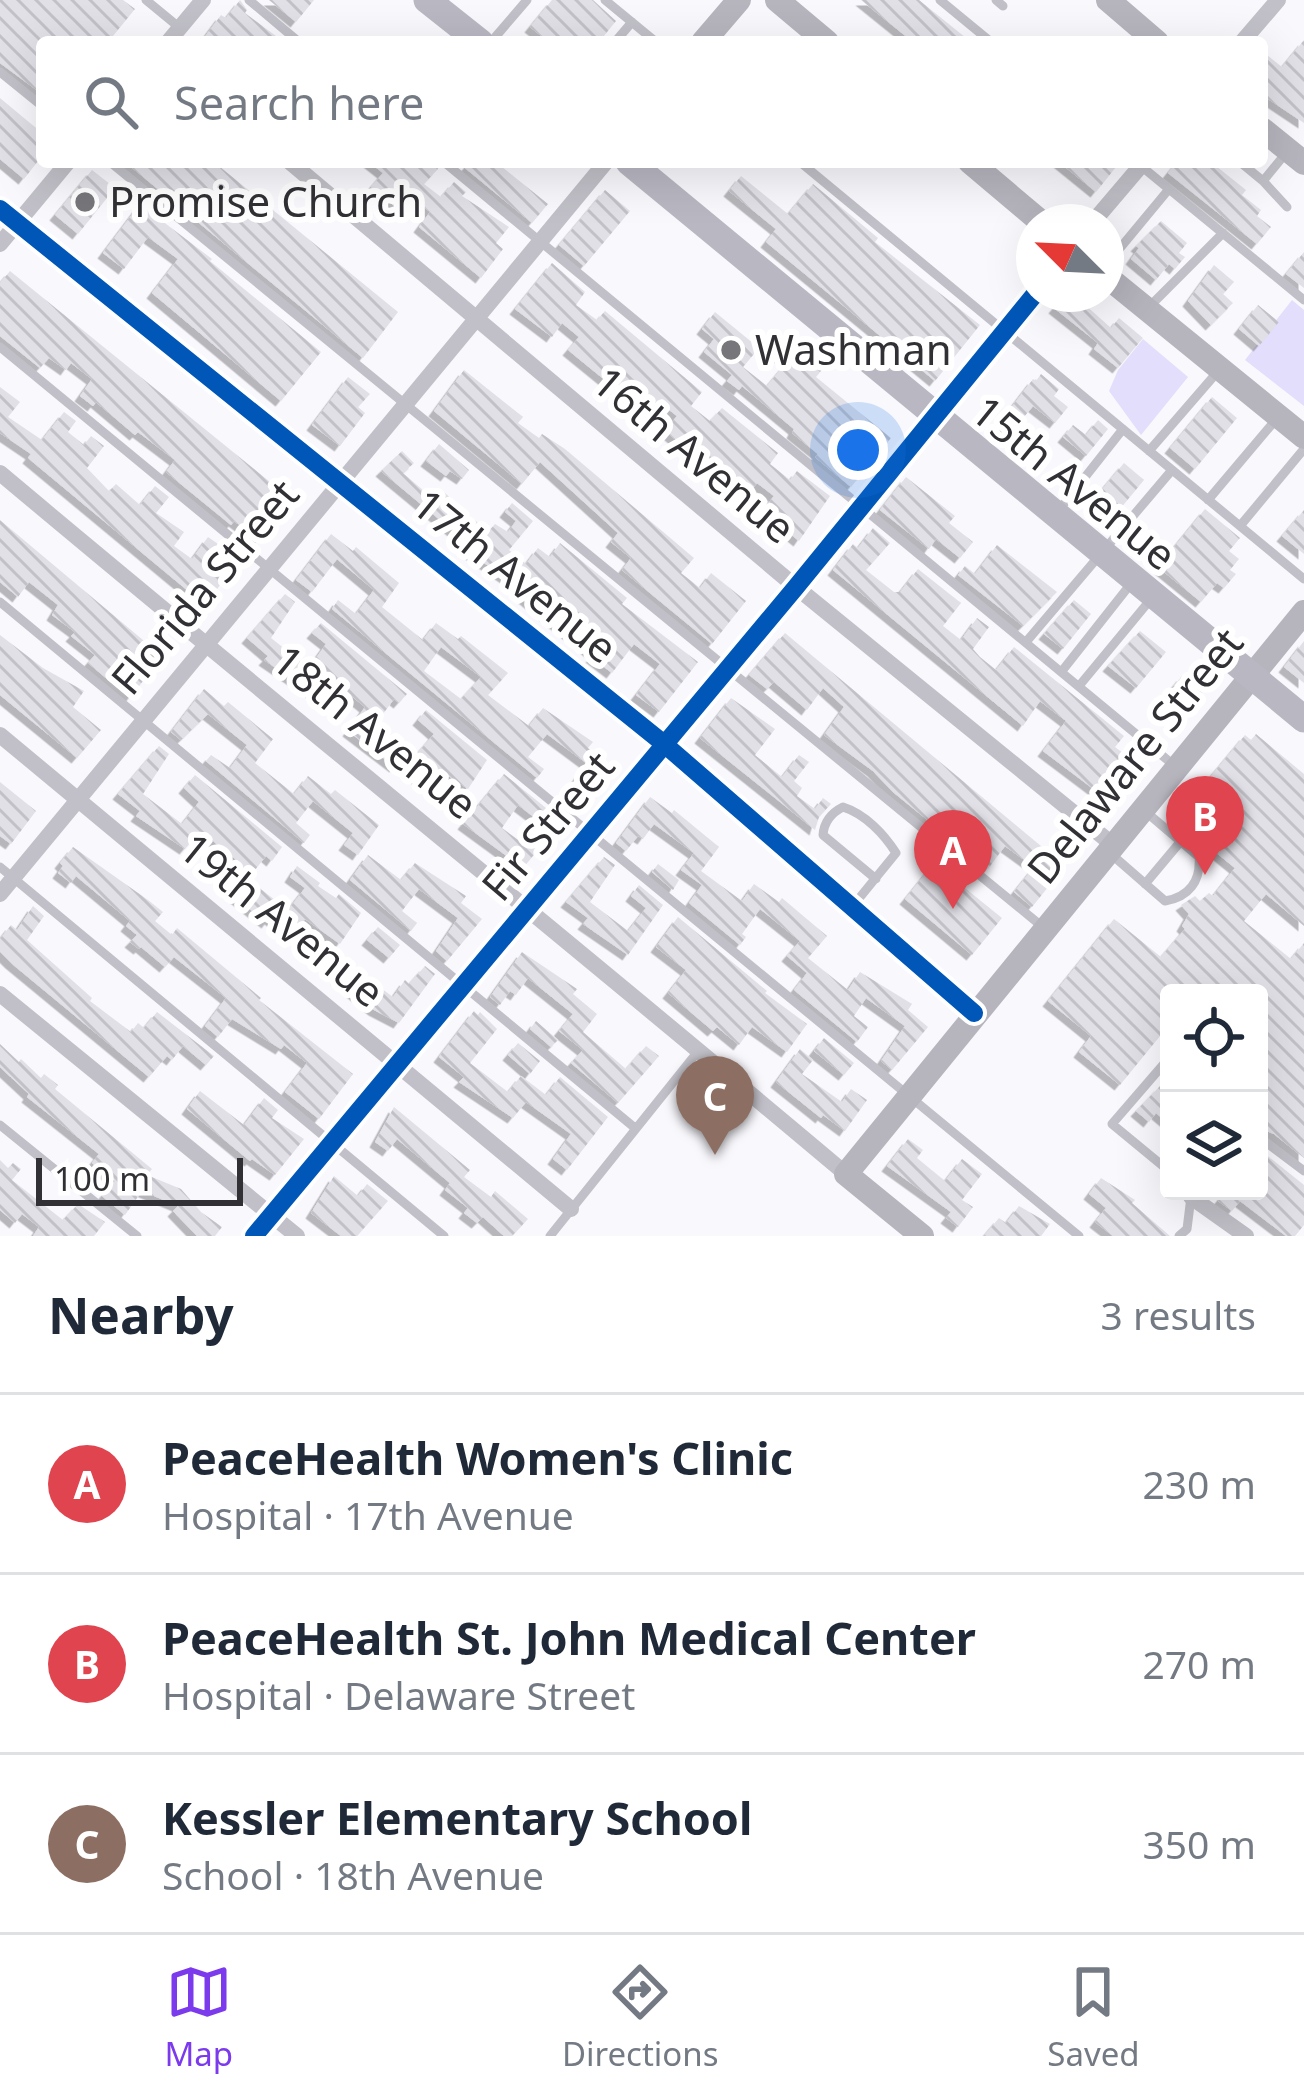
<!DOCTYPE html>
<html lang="en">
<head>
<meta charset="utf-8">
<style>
  :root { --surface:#fff; --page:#f6f6f7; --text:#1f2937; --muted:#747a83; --line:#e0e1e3; --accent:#7c3aed }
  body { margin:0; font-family:"Noto Sans",sans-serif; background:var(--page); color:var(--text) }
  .controls { position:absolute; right:36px; bottom:36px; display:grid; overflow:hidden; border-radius:12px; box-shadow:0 12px 48px #0002 }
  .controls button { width:108px; height:108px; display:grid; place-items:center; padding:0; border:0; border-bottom:3px solid var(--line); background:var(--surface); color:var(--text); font:60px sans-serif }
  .compass { position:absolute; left:1016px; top:204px; width:108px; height:108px; border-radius:50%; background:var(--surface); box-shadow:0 12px 48px #0002; rotate:294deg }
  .scale { position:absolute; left:36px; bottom:30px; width:207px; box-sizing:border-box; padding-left:12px; border:6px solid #313135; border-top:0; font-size:33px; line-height:42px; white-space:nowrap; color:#313135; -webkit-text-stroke:9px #fff; paint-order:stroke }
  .you { position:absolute; left:858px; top:450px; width:42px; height:42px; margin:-30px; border:9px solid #fff; border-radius:50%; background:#1a73e8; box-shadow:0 0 0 18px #1a73e833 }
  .badge { display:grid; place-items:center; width:78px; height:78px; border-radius:50%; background:var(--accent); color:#fff; font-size:39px; font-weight:700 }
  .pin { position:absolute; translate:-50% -99px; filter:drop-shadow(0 3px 6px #0008) }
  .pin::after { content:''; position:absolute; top:63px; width:42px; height:36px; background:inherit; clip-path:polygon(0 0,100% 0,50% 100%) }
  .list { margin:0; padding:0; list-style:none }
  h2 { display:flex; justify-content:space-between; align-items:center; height:156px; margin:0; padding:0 48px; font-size:51px }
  h2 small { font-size:39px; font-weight:400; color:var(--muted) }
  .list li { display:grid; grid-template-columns:78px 1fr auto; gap:36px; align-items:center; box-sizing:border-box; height:180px; padding:0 48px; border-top:3px solid var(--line) }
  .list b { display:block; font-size:45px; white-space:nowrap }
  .list p { margin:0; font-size:39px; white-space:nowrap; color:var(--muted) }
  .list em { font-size:39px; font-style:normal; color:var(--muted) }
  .icon { flex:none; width:66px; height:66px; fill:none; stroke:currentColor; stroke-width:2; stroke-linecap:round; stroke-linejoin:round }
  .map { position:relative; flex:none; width:1304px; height:1236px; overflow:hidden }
  .search { position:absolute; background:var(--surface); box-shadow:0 12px 48px #0002; left:36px; right:36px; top:36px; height:132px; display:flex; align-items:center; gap:30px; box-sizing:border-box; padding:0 42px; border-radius:12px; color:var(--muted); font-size:45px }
  .sheet { height:696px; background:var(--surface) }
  nav { display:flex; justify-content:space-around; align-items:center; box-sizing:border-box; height:168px; border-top:3px solid var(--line); background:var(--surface); font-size:33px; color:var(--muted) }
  nav a { display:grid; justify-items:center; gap:6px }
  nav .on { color:var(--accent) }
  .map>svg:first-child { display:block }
  .green { fill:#e2defb }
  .building { fill:url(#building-back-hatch); fill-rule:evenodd; filter:url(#shadow) }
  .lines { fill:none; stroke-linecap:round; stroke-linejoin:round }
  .lane { stroke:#c1c0c8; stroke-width:9 }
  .street { stroke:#c1c0c8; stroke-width:16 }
  .secondary { stroke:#b6b5be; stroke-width:24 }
  .primary { stroke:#b9b7c2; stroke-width:27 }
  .cycleway-casing { stroke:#fff; stroke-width:26 }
  .cycleway { stroke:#0057b8; stroke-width:18 }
  .poi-dot { fill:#77777b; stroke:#fff; stroke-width:4.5 }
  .labels { text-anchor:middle; stroke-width:12; stroke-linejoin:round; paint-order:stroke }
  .poi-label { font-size:42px; fill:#313135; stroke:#fff; text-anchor:start }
  .street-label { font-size:42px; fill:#313135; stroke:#fff }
</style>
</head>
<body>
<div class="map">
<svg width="1304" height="1236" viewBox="0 0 1304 1236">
  <defs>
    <pattern id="building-back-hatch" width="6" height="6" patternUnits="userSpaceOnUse" patternTransform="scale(3)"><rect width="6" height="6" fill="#e1e0e7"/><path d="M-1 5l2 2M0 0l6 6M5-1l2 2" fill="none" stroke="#c2c1c7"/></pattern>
    <filter id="shadow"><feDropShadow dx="-5.5" dy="5.5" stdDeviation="0" flood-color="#0004"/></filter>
  </defs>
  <rect width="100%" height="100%" fill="#f9f8fd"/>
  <!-- green -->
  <path class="green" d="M1292,300l12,10v96l-59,-46z
    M1143,339l45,38 -47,58 -32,-44 9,-21z"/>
  <!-- building -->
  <path class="building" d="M0,0h123l12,9 -27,33h-66v52l-42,-31z
    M240,0l7,10 -2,3 39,29h-83l20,-27 5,3z
    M269,0h45l-18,22z
    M552,0h41l23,21 -17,21h-50l-19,-15z
    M861,0h58l52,42h-58z
    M1304,40v83l-42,-28v-44l20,16z
    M0,98l42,35v23l-18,23 -24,-20z
    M125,162h89l184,150 -35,46z
    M369,162h66l3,7 -14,15 17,13 13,-15 12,10 -4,4 47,31 -13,16 7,6 -22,29 -62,-51 11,-15 -17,-14 -10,15 -32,-26 12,-14z
    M470,162h26l52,42 -16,19 -67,-55z
    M1059,162h61l-24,30z
    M1177,162h34l35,28 -4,5 19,15 -4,6 14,11 -14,17 -89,-71z
    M92,170l23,18 -37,46 -23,-19z
    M741,176l47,38 25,-30 65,54 -3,4 105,83 -45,56 -169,-139 10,-13 -47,-38z
    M605,190l25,21 -46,55 -25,-21z
    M140,204l72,55 -2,2 111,91 -40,49 -129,-108 26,-34 -30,-22 -24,32 -21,-16z
    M1161,221l26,22 -8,10 6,4 -6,7 -4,5 -6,-5 -13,16 -25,-21 8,-11 -3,-2z
    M1304,252v36l-18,-14z
    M552,263l33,29 -9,13 21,15 8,-9 97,81 -11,14 19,15 12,-13 56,45 -8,11 20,16 7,-9 33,25 -31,45 -37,-30 12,-15 -17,-13 -11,13 -81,-65 12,-15 -18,-14 -10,14 -81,-66 11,-13 -17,-14 -10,14 -37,-28z
    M1214,265l20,17 -11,12 10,9 -22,22 -23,-24z
    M10,271l281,228 -32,41 -25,-19 -3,4 -65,-53 9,-12 -37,-28 -3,3 -39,-33 -3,4 -13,-10 12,-17 -21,-16 -5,7 -17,-12 -9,10 -40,-32v-53z
    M1066,294h7l38,34 8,-10 24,20 -25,30 -24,-19 4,-6 -44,-35z
    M1258,305l21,17 -20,24 -20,-17z
    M715,312l44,36 -16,19 24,19 20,-24 -10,-7 11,-13 10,7 2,-3 25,20 -9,11 75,61 -40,49 -36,-30 3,-3 -26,-21 2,-4 -52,-43 -3,4 -12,-9 5,-6 -28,-23 10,-13 -12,-10z
    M464,370l59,47 -5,6 21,15 3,-4 23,15 129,109 -13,15 19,15 11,-15 35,28 -34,43 -90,-74 9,-12 -20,-16 7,-9 -78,-71 -18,22 -88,-73z
    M1041,374l18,15 -5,7 14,11 -13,16 -22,-17 -23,28 -12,-9 35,-46 3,2z
    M348,377l22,17 -12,13 7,6 -25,33 -28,-21z
    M0,387l20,15 -12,15 34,23 22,-28 12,9 -8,11 16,13 7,-9 13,10 -17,22 22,23 7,-7 24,21 15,-19 14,11 -13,16 28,19 -10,14 18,13 16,-22 10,7 -3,4 21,16 -31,41 -177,-147 3,-4 -31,-21z
    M1212,397l25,21 -42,51 -25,-21z
    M1098,420l10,9 -22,27 -23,-19 10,-12 13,10z
    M439,444l30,26 -7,9 -12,-8 -4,5 -20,-15z
    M402,451l12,12 -11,10 35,30 6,-11 44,40 7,-8 13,8 8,-11 -11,-9 7,-9 21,18 -24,29 17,14 12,-16 12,9 10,-14 67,55 -5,6 76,58 -39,50 -23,-17 24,-31 -26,-20 -22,29 -21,-16 3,-2 -75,-61 3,-5 -51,-35 4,-5 -94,-78z
    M1124,463l20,17 -34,41 -20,-17z
    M906,477l49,39 -6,7 24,19 -13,16 -24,-19 -7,10 -49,-39z
    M1205,509l35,29 -11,13 10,8 -9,11 6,4 -12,14 -7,-5 -16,19 -43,-35z
    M1304,510v44l-22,-18z
    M0,520l162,136 -32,42 -42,-35 7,-8 -24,-19 4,-4 -23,-17 6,-10 -29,-23 -11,15 -18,-15z
    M873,528l17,15 -24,27 28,22h6l18,-23 43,34 -18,23 18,14 16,-22 12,9 -16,22 7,8 16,13 18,-23 110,89 -9,11 29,22 -28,37 -73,-55 23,-30 -26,-20 -17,25 -190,-156 20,-26 5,4z
    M331,534l22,17 3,-4 43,36 -17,24 41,33 13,-17 22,16 3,-3 47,37 -20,22 41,31 14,-18 50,34 -5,6 21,15 -36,44 -10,-8 23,-36 -39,-29 -19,23 16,12 -7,9 -205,-169 6,-9 18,14 18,-24 -37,-31 -25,33 -16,-12zM441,647l40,30 -20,22 -37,-28z
    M997,545l60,47 -34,34 -65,-51 7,-9 10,8z
    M285,594l10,8 -24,36 38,30 17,-24 -14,-11 9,-10 86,71 -8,9 -5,-4 -19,26 41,30 18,-21 -16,-14 8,-10 61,50 -19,29 -36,-24 -13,15 -21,-17 -3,4 -47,-36 17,-24 -38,-31 -13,18 -50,-34 4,-4 -21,-18z
    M1074,600l17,14 -28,35 -19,-15z
    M1140,631l26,21 -30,36 -28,-22z
    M785,633l280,233 -33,41 -18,-15 20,-25 -29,-21 -17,23 -95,-77 -20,-21 -49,-36 20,-28 -21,-19 -16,22 -33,-28 -7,7 -18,-14z
    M0,635l43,33 41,23 -11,16 28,23 -24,28 -77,-63z
    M1304,641v42l-20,-16z
    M1182,676l20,16 -24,30 -21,-16z
    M204,689l20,17 4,-4 45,37 -18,24 39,31 14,-18 23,18 4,-4 44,35 -21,30 -14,-10 9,-12 -40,-32 -17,22 14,12 -6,8 -98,-82 5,-6 19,13 17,-23 -39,-31 -27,26 -10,-8z
    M731,698l44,31 -20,26 27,22 17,-22 10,7 -15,19 8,7 -5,8 18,13 8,-11 8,6 -12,13 -4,13 -115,-92z
    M1256,734l48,40v152l-38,-32 -22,27 47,38 13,-16v215l-30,-24 -15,-6v-135h-90v32l-49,60 -41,-33 12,-16 -43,-35 66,-82 47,38 24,-28 -3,-3 7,-12 -8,-9 14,-9 5,5 9,-8 4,3 22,-28 -32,-26 13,-17 -2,-11 -10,-2 -15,18 -6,-5 7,-10 -7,-5 62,-75 6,5z
    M159,746l10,8 -26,40 39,30 17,-22 -15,-14 11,-13 87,72 -10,14 -6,-5 -18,23 40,31 17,-22 -15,-11 7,-11 23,17 -2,3 18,12 3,-4 22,19 -21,31 -35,-25 -12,17 -23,-17 -3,4 -46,-37 18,-24 -39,-31 -15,18 -49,-33 4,-5 -22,-17z
    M504,774l58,47 -39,47 -60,-44zM518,805l21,16 -18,21 -19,-14z
    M0,782l36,29 -25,33 -11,-8z
    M650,797l22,16 2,-3 45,37 -18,24 41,30 12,-17 25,18 3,-4 45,38 -19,22 40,32 12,-18 52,32 -4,6 20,17 -36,43 -11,-9 24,-35 -39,-28 -12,18 14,11 -11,15 -63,-52 13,-17 -20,-17 13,-15 -40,-32 -18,25 4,3 -6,8 -51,-42 13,-18 -21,-15 13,-17 -40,-29 -11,15 -5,-3 -12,15 -10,-8z
    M73,847l75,53 15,12 -8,9 17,14 5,-7 84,70 -2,2 94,74 -34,45 -34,-27 22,-29 -23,-18 -3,4 -49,-30 -14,18 -13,-11 21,-28 -52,-41 -9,10 -24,-20 -2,2 -9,-7 7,-7 -11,-9 4,-5 -54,-45 -5,7 -13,-10 5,-7 -3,-3z
    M368,855l33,25 14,-17 51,33 -5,7 21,16 -35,42 -11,-10 22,-33 -39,-29 -17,22 15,12 -6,8 -61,-51z
    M604,857l11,8 -25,37 38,29 18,-23 -15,-12 8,-11 24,20 -35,50 -45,-31 5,-6 -22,-16z
    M934,863l68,55 -30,37 -67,-56z
    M658,864l21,16 -6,10 -21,-18z
    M33,906l11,10 -17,24 65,58 -2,3 41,31 7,-9 6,5 13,-16 57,44 -8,9 -23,-19 -11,14 -5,-4 -18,21 -138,-114 -11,-11v-13l11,-14 6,5z
    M678,917l89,74 -2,2 42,31 -20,28 -35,-25 -13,18 -22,-18 -4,4 -45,-38 18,-23 -30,-23z
    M378,927l22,18 -11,13 -22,-18z
    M522,952l55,37 -4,5 24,20 -14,18 43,37 20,-23 13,10 -41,47 -47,-40 12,-13 -24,-19 14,-17 -45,-36 -12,17 -6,-4 -10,14 -10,-8z
    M348,964l45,33 12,-17 4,4 16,-18 10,8 -36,49 -25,-13 -38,-31z
    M474,1011l4,4 2,-3 17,17 -27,34 38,29 13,-16 25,19 14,-18 48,40 -41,53 -14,-11 18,-25 -45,-32 -13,16 -54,-36 5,-5 -25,-20z
    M536,1021l22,19 -7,7 -21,-18z
    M824,1038l30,25 -10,12 -30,-24z
    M518,1043l22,18 -10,13 -22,-19z
    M0,1044l19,18 2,-3 20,19 3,-4 14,11 -3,4 97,80 -5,6 34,14 20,23 21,15 -7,9h-18l-24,-25 5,-5 -36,-15 -17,24 -23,-19 13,-15 -23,-18 7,-9 -72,-57 2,-3 -29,-27z
    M800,1049l13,11 -11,14 40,28 9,-13 16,11 -22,31 -22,-16 -2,3 -45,-36z
    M1160,1086l9,8v30l-13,-11 -7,9 -13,-11z
    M200,1091l44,34 20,-27 14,12 -6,8 32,21 -29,36 -23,-16 -2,2 -63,-52z
    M394,1107l76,63 -6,7 27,20 4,-6 33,28 -16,17h-8l-21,-19 -6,6 -13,-10 4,-5 -23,-18 5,-7 -53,-44 -9,12 -13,-9z
    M908,1139l15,11 -6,8 28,23 17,-22 20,15 -20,26 11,7 -15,20 -12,-9 5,-6 -64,-46z
    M1259,1149l45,36v40l-9,11h-9l-46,-35 -8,10 -14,-10 8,-10h33z
    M0,1160l8,8 5,-5 8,6 -9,11 51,40 15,-16 27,18 -11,14h-61l6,-9 -17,-13 -7,9 -15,-13z
    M334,1176l24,20 9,-12 21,17 -31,35h-16l-30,-23z
    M1101,1178l34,22 -3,3 38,33h-57l-18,-14 11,-14 -17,-14z
    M1019,1206l31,18 -9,12h-57l15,-18 7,5z"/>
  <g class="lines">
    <!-- lane -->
    <path class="lane" d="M146,0l34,28
      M249,0l50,42
      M605,0l51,42
      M940,0l51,42
      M996,0l7,6
      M491,42l36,-42
      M615,42l17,-20
      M0,72l42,34
      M110,162l934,766
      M444,162l732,605
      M800,162l504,417
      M1240,162l23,19 23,-28
      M1141,166l163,134
      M1263,181l24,26
      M1106,265l63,-76
      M1147,309l76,-76
      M0,347l1079,889
      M1149,451l71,-82
      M1208,500l70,-83
      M1059,510l64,-81
      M1240,526l64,-77
      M0,602l635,526
      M1026,642l146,-172
      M1062,671l71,-90
      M1079,686l72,-87
      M1187,847l21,-27
      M1111,854l54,47c24,-4 36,-20 34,-44l-53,-45
      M0,867l444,369
      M1145,884l36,-43
      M852,907l44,-54c-12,-19 -31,-39 -53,-46 -12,6 -19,15 -20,28l53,44
      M1169,1058l-57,66 57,47
      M0,1125l137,111
      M1259,1137l45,34
      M550,1236l149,-186
      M1179,1236l8,-7 4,-32"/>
    <!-- street -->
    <path class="street" d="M168,42l35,-42
      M1242,42l36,-42
      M290,162l506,425 316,257
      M0,209l663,534 311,270
      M1093,222l51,-60
      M0,244l68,-82
      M0,473c281,236 566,465 846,701
      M0,735l571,474
      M0,894l606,-732
      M0,994l297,242
      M1191,1197l55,39
      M254,1236l542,-649 239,-293"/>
    <!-- secondary -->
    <path class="secondary" d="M777,0l50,42
      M1108,0l49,42
      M703,42l36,-42
      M1262,129l42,34
      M970,162l71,60
      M1106,276l198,161
      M922,1236l-76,-62 458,-562"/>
    <!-- primary -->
    <path class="primary" d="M427,0l53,42
      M629,162l675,557"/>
    <!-- cycleway casing -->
    <g class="cycleway-casing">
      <path id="cycleway" d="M0,209l663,534 311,270
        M254,1236l542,-649 239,-293"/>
    </g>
    <!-- cycleway -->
    <use href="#cycleway" class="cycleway"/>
  </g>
  <!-- markers -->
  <g class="poi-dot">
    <circle cx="85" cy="202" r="12"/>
    <circle cx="731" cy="350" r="12"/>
  </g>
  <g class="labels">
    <!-- poi labels -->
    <g class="poi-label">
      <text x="109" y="217">Promise Church</text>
      <text x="755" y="365">Washman</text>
    </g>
    <!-- street labels -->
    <g class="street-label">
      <text transform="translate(694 455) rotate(40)" y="15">16th Avenue</text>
      <text transform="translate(1074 483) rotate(39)" y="15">15th Avenue</text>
      <text transform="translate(515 576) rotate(39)" y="15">17th Avenue</text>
      <text transform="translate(205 587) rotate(-50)" y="15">Florida Street</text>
      <text transform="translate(375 732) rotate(39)" y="15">18th Avenue</text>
      <text transform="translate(1135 756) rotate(-51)" y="15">Delaware Street</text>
      <text transform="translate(548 826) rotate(-50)" y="15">Fir Street</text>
      <text transform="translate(282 920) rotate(39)" y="15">19th Avenue</text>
    </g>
  </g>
</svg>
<div class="controls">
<button><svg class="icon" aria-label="locate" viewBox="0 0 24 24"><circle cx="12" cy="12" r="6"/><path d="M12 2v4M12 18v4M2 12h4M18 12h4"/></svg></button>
<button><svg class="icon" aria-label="layers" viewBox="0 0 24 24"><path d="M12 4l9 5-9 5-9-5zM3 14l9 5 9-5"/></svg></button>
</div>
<svg class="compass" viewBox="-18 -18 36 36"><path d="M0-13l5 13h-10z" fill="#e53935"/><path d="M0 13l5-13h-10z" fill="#747a83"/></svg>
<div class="scale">100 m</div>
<div class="you"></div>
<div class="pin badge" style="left:953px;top:909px;background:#e0444e">A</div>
<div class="pin badge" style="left:1205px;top:875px;background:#e0444e">B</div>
<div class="pin badge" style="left:715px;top:1155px;background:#8d6e63">C</div>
<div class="search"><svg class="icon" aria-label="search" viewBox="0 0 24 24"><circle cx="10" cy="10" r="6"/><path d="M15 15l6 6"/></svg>Search here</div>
</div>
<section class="sheet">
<h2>Nearby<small>3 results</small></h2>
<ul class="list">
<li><span class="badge" style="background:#e0444e">A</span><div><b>PeaceHealth Women's Clinic</b><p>Hospital · 17th Avenue</p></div><em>230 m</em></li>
<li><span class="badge" style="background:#e0444e">B</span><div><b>PeaceHealth St. John Medical Center</b><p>Hospital · Delaware Street</p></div><em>270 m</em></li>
<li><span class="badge" style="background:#8d6e63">C</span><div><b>Kessler Elementary School</b><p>School · 18th Avenue</p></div><em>350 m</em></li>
</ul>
</section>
<nav>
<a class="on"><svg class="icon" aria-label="map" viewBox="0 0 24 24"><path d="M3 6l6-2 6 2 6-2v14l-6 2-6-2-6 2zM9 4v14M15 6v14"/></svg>Map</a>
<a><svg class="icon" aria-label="directions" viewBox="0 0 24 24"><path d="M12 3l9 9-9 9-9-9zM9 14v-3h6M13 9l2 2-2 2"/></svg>Directions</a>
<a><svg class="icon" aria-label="saved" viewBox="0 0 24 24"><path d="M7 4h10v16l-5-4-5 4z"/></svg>Saved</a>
</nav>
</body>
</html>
